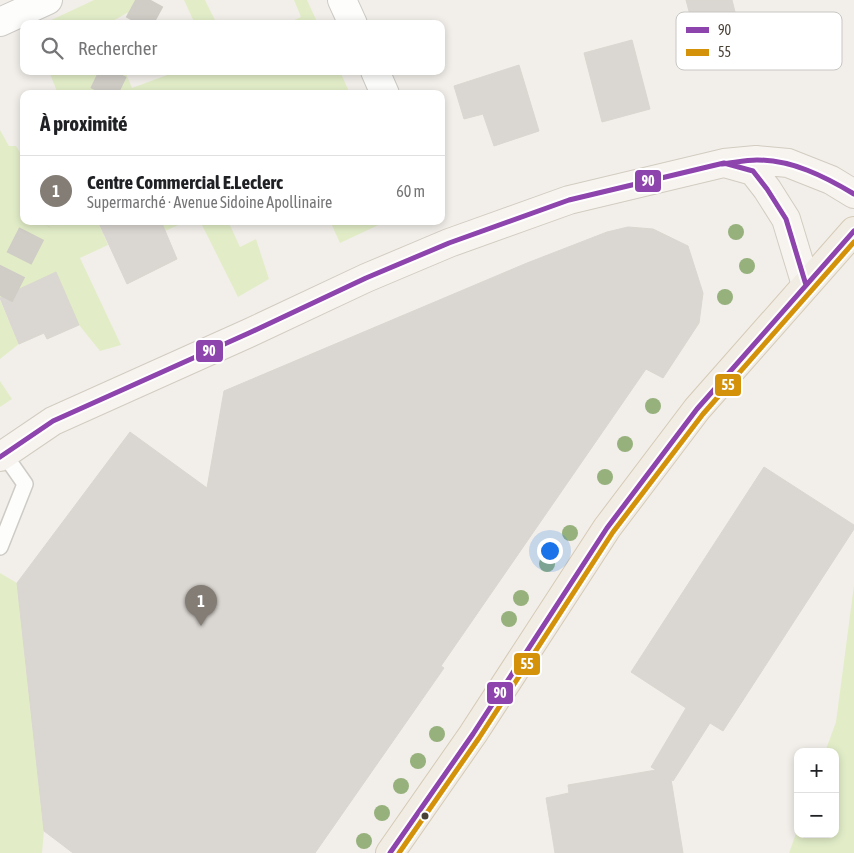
<!DOCTYPE html>
<html lang="fr">
<head>
<meta charset="utf-8">
<style>
  :root { --surface:#fff; --page:#f2f2f2; --text:#202124; --muted:#757577; --line:#e0e0e0; --accent:#847d75 }
  body { margin:0; font-family:"Asap Condensed",sans-serif; background:var(--page); color:var(--text) }
  .controls { position:absolute; right:15px; bottom:15px; display:grid; overflow:hidden; border-radius:10px; box-shadow:0 2px 8px #0003 }
  .controls button { width:45px; height:45px; display:grid; place-items:center; padding:0; border:0; border-bottom:1px solid var(--line); background:var(--surface); color:var(--text); font:25px sans-serif }
  .you { position:absolute; left:549px; top:550px; width:18px; height:18px; margin:-12px; border:4px solid #fff; border-radius:50%; background:#1a73e8; box-shadow:0 0 0 8px #1a73e833 }
  .badge { display:grid; place-items:center; width:32px; height:32px; border-radius:50%; background:var(--accent); color:#fff; font-size:16px; font-weight:700 }
  .pin { position:absolute; translate:-50% -41px; filter:drop-shadow(0 1px 2px #0008) }
  .pin::after { content:''; position:absolute; top:26px; width:18px; height:15px; background:inherit; clip-path:polygon(0 0,100% 0,50% 100%) }
  .list { margin:0; padding:0; list-style:none }
  h2 { display:flex; justify-content:space-between; align-items:center; height:65px; margin:0; padding:0 20px; font-size:21px }
  h2 small { font-size:16px; font-weight:400; color:var(--muted) }
  .list li { display:grid; grid-template-columns:32px 1fr auto; gap:15px; align-items:center; box-sizing:border-box; height:70px; padding:0 20px; border-top:1px solid var(--line) }
  .list b { display:block; font-size:19px; white-space:nowrap }
  .list p { margin:0; font-size:16px; white-space:nowrap; color:var(--muted) }
  .list em { font-size:16px; font-style:normal; color:var(--muted) }
  .icon { flex:none; width:28px; height:28px; fill:none; stroke:currentColor; stroke-width:2; stroke-linecap:round; stroke-linejoin:round }
  .map { position:relative; flex:none; width:854px; height:853px; overflow:hidden }
  .search { position:absolute; background:var(--surface); box-shadow:0 2px 8px #0003; left:20px; top:20px; width:425px; height:55px; display:flex; align-items:center; gap:12px; box-sizing:border-box; padding:0 18px; border-radius:10px; color:var(--muted); font-size:19px }
  .panel { position:absolute; background:var(--surface); box-shadow:0 2px 8px #0003; left:20px; top:90px; width:425px; height:135px; border-radius:10px }
  .map>svg:first-child { display:block }
  .green { fill:#e2edc8 }
  .building { fill:#dad6d1; stroke:#dad6d0 }
  .lines { fill:none; stroke-linecap:round; stroke-linejoin:round }
  .trunk-tunnel { stroke:#d0ccc6; stroke-width:28; stroke-dasharray:28 14; stroke-linecap:butt }
  .service-casing { stroke:#cecbc6; stroke-width:18 }
  .minor-casing { stroke:#cecbc6; stroke-width:30 }
  .secondary-casing { stroke:#d2ccc1; stroke-width:30 }
  .primary-casing { stroke:#d5cab6; stroke-width:30 }
  .service { stroke:#fdfdfc; stroke-width:15 }
  .minor { stroke:#fdfdfc; stroke-width:28 }
  .secondary { stroke:#f7f4ef; stroke-width:28 }
  .primary { stroke:#f1ece4; stroke-width:28 }
  .bus-1-casing { stroke:#fff; stroke-width:9 }
  .bus-2-casing { stroke:#fff; stroke-width:9 }
  .bus-1 { stroke:#8e44ad; stroke-width:5 }
  .bus-2 { stroke:#d4920b; stroke-width:5 }
  .tree { fill:#97b17d }
  .bus-dot { fill:#494036; stroke:#fff; stroke-width:2 }
  .key { fill:#fff; stroke:#c8c6c3; stroke-width:1 }
  .key-label { font-size:14px; fill:#494036 }
  .line-badge { stroke:#fff; stroke-width:2 }
  .badge-label { font-size:14px; text-anchor:middle; font-weight:bold; fill:#fff }
</style>
</head>
<body>
<div class="map">
<svg width="854" height="853" viewBox="0 0 854 853">
  <rect width="100%" height="100%" fill="#f2efea"/>
  <!-- green -->
  <path class="green" d="M94,0h43l3,6 -33,18h-64z
    M184,0h21l12,24h-22z
    M294,0h13l11,24h-32l15,-7z
    M49,71h76l7,17 46,-17h162l10,23h-292z
    M0,130l9,16h7l8,13v62h81l-6,3 9,21 -28,13 41,87 -21,6 -21,-26 -23,-53 -56,26z
    M161,221h26l-22,10z
    M200,221h28l12,26 16,-8 13,40 -31,18z
    M330,221h57l-47,22z
    M0,300l19,44 -19,15z
    M0,381l12,18 -12,8z
    M0,573l17,10 27,248 -2,22h-42z
    M854,585v268h-65l9,-25v6h37v-82h-10l11,-30z"/>
  <!-- building -->
  <path class="building" d="M686,0h46l11,43 -43,10z
    M632,40l18,69 -48,13 -18,-69z
    M519,65l20,66 -45,15 -11,-32 -19,5 -10,-33z
    M98,221h63l16,38 -50,25z
    M628,227l25,2 35,17 15,47 -4,30 -36,55 -17,-9 -205,297 3,2 -129,185h-242l-29,-22 -27,-248 113,-151 77,56 17,-97 303,-128 80,-31z
    M56,272l23,53 -32,14 -3,-6 -25,11 -19,-46z
    M764,467l90,58v4l-131,202 -13,-8 -37,58 -2,-2 12,74h-128l-9,-55 23,-5 -1,-8 88,-15 -5,-3 35,-59 -55,-36z"/>
  <g class="lines">
    <!-- trunk-tunnel -->
    <path class="trunk-tunnel" d="M138,24l13,-24
      M103,94l11,-23
      M0,296l38,-75"/>
    <!-- service casing -->
    <g class="service-casing">
      <path id="service" d="M0,547l25,-63 -21,-30"/>
    </g>
    <!-- minor casing -->
    <g class="minor-casing">
      <path id="minor" d="M342,0l11,24
        M0,22l48,-22
        M375,71l10,23"/>
    </g>
    <!-- secondary casing -->
    <g class="secondary-casing">
      <path id="secondary" d="M728,164l25,7 14,18 19,30 20,66
        M0,457l53,-36 196,-88 117,-55 83,-35 120,-43 155,-37 32,-3 32,3 43,17 23,14"/>
    </g>
    <!-- primary casing -->
    <g class="primary-casing">
      <path id="primary" d="M390,853l83,-119 134,-206 90,-119 157,-178"/>
    </g>
    <!-- service -->
    <use href="#service" class="service"/>
    <!-- minor -->
    <use href="#minor" class="minor"/>
    <!-- secondary -->
    <use href="#secondary" class="secondary"/>
    <!-- primary -->
    <use href="#primary" class="primary"/>
    <!-- bus-1 casing -->
    <g class="bus-1-casing">
      <path id="bus-1" d="M722,164c11,-1 23,-4 35,-4 35,0 67,16 97,34
        M0,457l53,-36 196,-88 117,-55 83,-35 120,-43 155,-37 29,8 14,18 19,30 20,66
        M390,853l83,-119 134,-206 90,-119 157,-178"/>
    </g>
    <!-- bus-2 casing -->
    <g class="bus-2-casing">
      <path id="bus-2" d="M399,853l80,-115 134,-206 90,-118 151,-172"/>
    </g>
    <!-- bus-1 -->
    <use href="#bus-1" class="bus-1"/>
    <!-- bus-2 -->
    <use href="#bus-2" class="bus-2"/>
  </g>
  <!-- trees -->
  <g class="tree">
    <circle cx="736" cy="232" r="8"/>
    <circle cx="747" cy="266" r="8"/>
    <circle cx="725" cy="297" r="8"/>
    <circle cx="653" cy="406" r="8"/>
    <circle cx="625" cy="444" r="8"/>
    <circle cx="605" cy="477" r="8"/>
    <circle cx="570" cy="533" r="8"/>
    <circle cx="547" cy="564" r="8"/>
    <circle cx="521" cy="598" r="8"/>
    <circle cx="509" cy="619" r="8"/>
    <circle cx="437" cy="734" r="8"/>
    <circle cx="418" cy="761" r="8"/>
    <circle cx="401" cy="786" r="8"/>
    <circle cx="382" cy="813" r="8"/>
    <circle cx="364" cy="841" r="8"/>
  </g>
  <!-- markers -->
  <circle class="bus-dot" cx="425" cy="816" r="4.5"/>
  <!-- legend -->
  <rect x="676" y="12" width="166" height="58" rx="8" class="key"/>
  <rect x="686" y="27" width="23" height="6" fill="#8e44ad"/>
  <rect x="686" y="49" width="23" height="7" fill="#d4920b"/>
  <g class="key-label">
    <text x="718" y="35">90</text>
    <text x="718" y="57">55</text>
  </g>
  <g class="line-badge">
    <rect x="634" y="169" width="28" height="24" rx="5" fill="#8e44ad"/>
    <rect x="195" y="339" width="29" height="24" rx="5" fill="#8e44ad"/>
    <rect x="714" y="373" width="28" height="24" rx="5" fill="#d4920b"/>
    <rect x="513" y="652" width="28" height="24" rx="5" fill="#d4920b"/>
    <rect x="486" y="681" width="28" height="24" rx="5" fill="#8e44ad"/>
  </g>
  <g class="badge-label">
    <text x="648" y="186">90</text>
    <text x="209" y="356">90</text>
    <text x="728" y="390">55</text>
    <text x="527" y="669">55</text>
    <text x="500" y="698">90</text>
  </g>
</svg>
<div class="controls">
<button>+</button>
<button>−</button>
</div>
<div class="you"></div>
<div class="pin badge" style="left:201px;top:626px">1</div>
<div class="search"><svg class="icon" aria-label="search" viewBox="0 0 24 24"><circle cx="10" cy="10" r="6"/><path d="M15 15l6 6"/></svg>Rechercher</div>
<section class="panel">
<h2>À proximité<small></small></h2>
<ul class="list">
<li><span class="badge">1</span><div><b>Centre Commercial E.Leclerc</b><p>Supermarché · Avenue Sidoine Apollinaire</p></div><em>60 m</em></li>
</ul>
</section>
</div>
</body>
</html>
